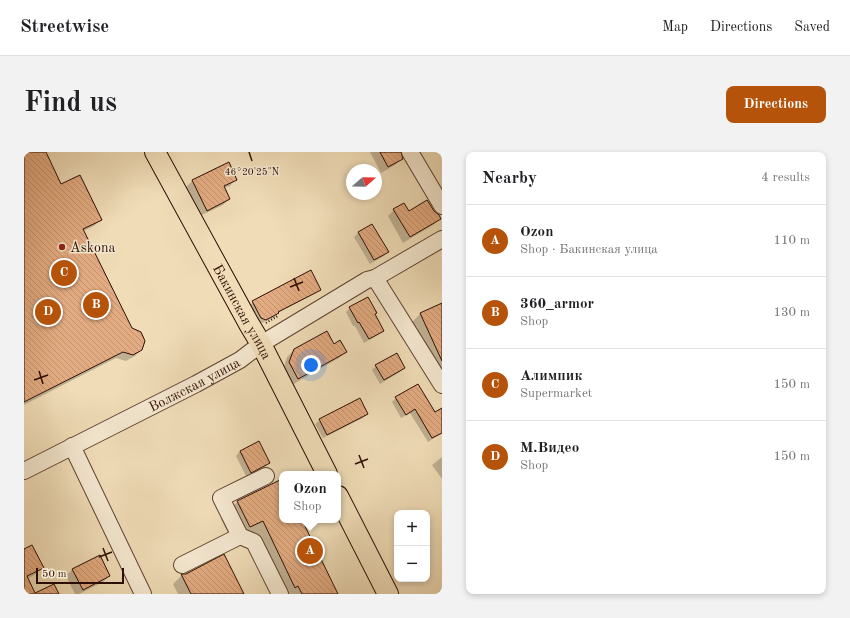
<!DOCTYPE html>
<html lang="en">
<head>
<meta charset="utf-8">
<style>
  :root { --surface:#fff; --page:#f2f2f2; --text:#202124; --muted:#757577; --line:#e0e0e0; --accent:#b45309 }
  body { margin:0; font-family:"Old Standard TT",serif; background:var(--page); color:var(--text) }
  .controls { position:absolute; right:12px; bottom:12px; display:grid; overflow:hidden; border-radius:8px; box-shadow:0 2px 6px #0003 }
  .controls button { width:36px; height:36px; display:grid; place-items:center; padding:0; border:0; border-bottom:1px solid var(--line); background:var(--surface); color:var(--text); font:20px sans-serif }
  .compass { position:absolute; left:322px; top:12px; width:36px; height:36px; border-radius:50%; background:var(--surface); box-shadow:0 2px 6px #0003; rotate:70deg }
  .scale { position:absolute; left:12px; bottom:10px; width:88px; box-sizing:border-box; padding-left:4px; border:2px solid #2d0e03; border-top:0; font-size:11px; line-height:14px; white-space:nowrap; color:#2d0e03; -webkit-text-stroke:3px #f5e9d1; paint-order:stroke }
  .you { position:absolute; left:287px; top:213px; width:14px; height:14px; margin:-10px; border:3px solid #fff; border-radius:50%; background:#1a73e8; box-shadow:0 0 0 6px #1a73e833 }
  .badge { display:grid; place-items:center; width:26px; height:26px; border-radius:50%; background:var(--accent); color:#fff; font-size:13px; font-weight:700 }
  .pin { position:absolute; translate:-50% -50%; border:2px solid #fff; box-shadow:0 1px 4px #0006 }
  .popup { position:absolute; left:255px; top:319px; width:62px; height:52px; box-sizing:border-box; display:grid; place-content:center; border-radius:8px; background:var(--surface); filter:drop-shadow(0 1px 3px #0005); font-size:13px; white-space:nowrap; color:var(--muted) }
  .popup b { font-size:15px; color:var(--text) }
  .popup::after { content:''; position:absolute; left:50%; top:100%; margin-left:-8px; border:8px solid transparent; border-top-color:var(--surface) }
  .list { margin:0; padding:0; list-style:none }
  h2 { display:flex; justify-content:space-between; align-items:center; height:52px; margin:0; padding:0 16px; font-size:17px }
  h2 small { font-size:13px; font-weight:400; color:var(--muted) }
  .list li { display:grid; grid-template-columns:26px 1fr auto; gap:12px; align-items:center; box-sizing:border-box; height:72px; padding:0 16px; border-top:1px solid var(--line) }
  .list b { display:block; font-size:15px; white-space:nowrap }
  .list p { margin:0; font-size:13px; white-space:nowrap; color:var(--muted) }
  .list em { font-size:13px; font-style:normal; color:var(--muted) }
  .map { position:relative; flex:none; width:418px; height:442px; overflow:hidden; border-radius:8px }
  header { display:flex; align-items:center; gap:24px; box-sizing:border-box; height:56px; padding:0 20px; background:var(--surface); border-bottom:1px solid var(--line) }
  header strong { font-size:19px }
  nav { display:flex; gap:22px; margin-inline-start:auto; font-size:14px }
  .intro { display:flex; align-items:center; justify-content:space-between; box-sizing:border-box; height:96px; padding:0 24px }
  h1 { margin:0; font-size:28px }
  .button { padding:10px 18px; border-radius:8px; background:var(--accent); color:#fff; font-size:14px; font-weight:700 }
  main { display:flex; gap:24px; padding:0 24px }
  aside { flex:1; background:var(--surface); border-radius:8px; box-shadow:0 2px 6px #0003 }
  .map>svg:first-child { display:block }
  .shadow { fill:#0003 }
  .building { fill:url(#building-back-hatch); stroke:#2d0e03 }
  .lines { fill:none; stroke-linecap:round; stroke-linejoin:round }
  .minor-casing { stroke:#5e4230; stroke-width:18 }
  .major-casing { stroke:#2d0e03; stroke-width:22 }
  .path { stroke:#2d0e03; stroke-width:2; stroke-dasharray:1 2; stroke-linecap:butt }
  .minor { stroke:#f5e9d1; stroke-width:16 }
  .major { stroke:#f0ddb8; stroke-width:20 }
  .ticks { fill:none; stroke:#2d0e03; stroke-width:1.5 }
  .poi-dot { fill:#8f2418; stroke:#f5e9d1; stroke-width:1.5 }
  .labels { text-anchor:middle; stroke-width:3; stroke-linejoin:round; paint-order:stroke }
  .poi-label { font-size:14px; fill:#2d0e03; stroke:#f5e9d1; text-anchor:start }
  .street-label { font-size:14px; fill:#2d0e03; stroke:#f5e9d1 }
  .ticks-label { font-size:10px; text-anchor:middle; fill:#2d0e03; stroke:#f5e9d1; stroke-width:3; stroke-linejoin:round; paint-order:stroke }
</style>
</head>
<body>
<header>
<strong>Streetwise</strong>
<nav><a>Map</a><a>Directions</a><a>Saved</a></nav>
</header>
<div class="intro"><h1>Find us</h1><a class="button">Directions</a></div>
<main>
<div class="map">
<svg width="418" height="442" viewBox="0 0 418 442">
  <defs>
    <pattern id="building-back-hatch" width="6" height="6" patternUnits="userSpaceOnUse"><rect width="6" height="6" fill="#e3ab81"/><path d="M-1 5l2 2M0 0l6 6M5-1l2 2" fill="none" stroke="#c3926e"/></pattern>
  </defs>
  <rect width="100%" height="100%" fill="#f0ddb8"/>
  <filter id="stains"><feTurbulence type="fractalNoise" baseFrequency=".005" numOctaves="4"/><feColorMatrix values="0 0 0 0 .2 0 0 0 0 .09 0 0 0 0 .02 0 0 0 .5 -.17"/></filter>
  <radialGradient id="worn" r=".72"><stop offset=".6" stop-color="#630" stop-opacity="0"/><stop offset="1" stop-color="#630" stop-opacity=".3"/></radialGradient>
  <!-- shadow -->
  <path class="shadow" d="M0,0h20l17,33 39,35 -6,6 -11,5 58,119 -6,6 -9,5 -10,-3 -92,47z
    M346,0h30l2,6 -7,7 -14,8z
    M204,11l8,16 -6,7 -6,2 5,11 -6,6 -23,11 -14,-29 6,-6z
    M370,58l14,2h25l7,6 -7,7 -30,18 -15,-27z
    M348,73l16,26 -4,5 -14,8 -16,-27 4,-4z
    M296,138l-4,3 -38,20 -3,4 -13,6 -5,-2 -8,-15 4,-4z
    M418,152v81l-30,-63 8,-8z
    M326,156l24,6 9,17 -5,4 -14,8 -9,-17h-2l-7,-14z
    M310,193l12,7 -7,6 -47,27 -9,-16 4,-12 7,-7z
    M352,214l28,2 -4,4 -20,12 -8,-14z
    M372,246l39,16 7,-1v20l-14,9 -18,-29 -9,5 -9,-16z
    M343,262l-4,4 -40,20 -8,-14 5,-4z
    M216,299l29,12 -4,4 -19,9 -10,-20z
    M418,305v22l-10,-14z
    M257,329l1,39h19l36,74h-63l-28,-57 -13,6 -12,-24 16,-17z
    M0,398l18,17 -6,7 -9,5 8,15h-11z
    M49,417l36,7 -6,6 -24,12h-4l-9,-18z
    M158,423l61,19h-65l-5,-10z"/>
  <!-- building -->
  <path class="building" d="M0,0h22l15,32 19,-9 22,45 -19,9 49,99 9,4 4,9 -3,9 -9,5 -10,-3 -99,50z
    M356,0h21l2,7 -15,8z
    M205,10l8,18 -13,6 6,13 -23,12 -15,-31z
    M403,48l7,11 5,4 2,4 -31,18 -17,-28 11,-6 5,8z
    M348,72l17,28 -15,8 -16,-28z
    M287,118l10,20 -43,22 1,1 -13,7 -5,-2 -9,-17z
    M344,145l9,16 -2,1 9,17 -15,8 -10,-17 -1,1 -9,-16z
    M418,151v58l-22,-48z
    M303,179l7,13 6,-4 7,12 -49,27 -9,-17 5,-13z
    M373,201l8,15 -21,12 -9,-15z
    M394,232l17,28 7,-4v25l-10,5 -17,-29 -9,6 -11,-18z
    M336,246l8,16 -41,21 -8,-16z
    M235,289l11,22 -19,10 -11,-22z
    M258,327v41h20l36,74h-36l-4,-8 -3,2 -32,-67 -13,6 -13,-26z
    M8,393l12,23 -17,8 8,17 19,-9 5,10h-35v-45z
    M200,402l20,40h-53l-10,-20h5z
    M76,403l10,21 -27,14 -11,-21z"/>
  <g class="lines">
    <!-- minor casing -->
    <g class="minor-casing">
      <g id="minor">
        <path d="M386,0l32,54"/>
        <path d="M351,126l67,107"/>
        <path d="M48,294l71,148"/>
        <path id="s1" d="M0,319l172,-87 44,-24 21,-16 106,-64 8,-2 67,-39"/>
        <path d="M242,324l-45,22 19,38 14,6 26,52"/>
        <path d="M158,413l58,-29"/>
      </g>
    </g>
    <!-- major casing -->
    <g class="major-casing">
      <g id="major">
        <path id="s2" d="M131,0l94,172 12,20 66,130"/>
        <path d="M314,344l50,98"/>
      </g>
    </g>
    <!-- path -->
    <path class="path" d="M242,171l12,-7"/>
    <!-- minor -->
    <use href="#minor" class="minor"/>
    <!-- major -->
    <use href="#major" class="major"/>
  </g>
  <!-- ticks -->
  <path class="ticks" d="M225,0l3,9M270,126l5,13M266,135l13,-5M15,219l4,13M10,228l14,-5M335,303l5,13M331,312l13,-5M79,396l5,13M75,405l13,-5"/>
  <!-- markers -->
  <circle class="poi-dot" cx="38" cy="95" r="4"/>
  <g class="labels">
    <!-- poi labels -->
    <g class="poi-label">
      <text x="46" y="100">Askona</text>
    </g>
    <!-- street labels -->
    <g class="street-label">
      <text dy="5" stroke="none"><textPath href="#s2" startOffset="182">Бакинская улица</textPath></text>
      <text dy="5" stroke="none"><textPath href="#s1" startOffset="191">Волжская улица</textPath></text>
    </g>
  </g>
  <g class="ticks-label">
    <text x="228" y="23">46°20'25"N</text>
  </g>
  <rect width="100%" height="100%" filter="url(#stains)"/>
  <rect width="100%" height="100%" fill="url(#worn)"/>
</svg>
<div class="controls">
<button>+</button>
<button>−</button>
</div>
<svg class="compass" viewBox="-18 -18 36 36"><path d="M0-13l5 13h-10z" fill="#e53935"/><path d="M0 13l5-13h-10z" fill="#757577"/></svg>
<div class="scale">50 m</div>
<div class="you"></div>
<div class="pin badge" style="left:286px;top:399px">A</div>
<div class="popup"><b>Ozon</b>Shop</div>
<div class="pin badge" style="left:72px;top:153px">B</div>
<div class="pin badge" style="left:40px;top:121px">C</div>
<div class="pin badge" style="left:24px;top:160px">D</div>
</div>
<aside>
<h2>Nearby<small>4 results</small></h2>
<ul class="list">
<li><span class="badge">A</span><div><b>Ozon</b><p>Shop · Бакинская улица</p></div><em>110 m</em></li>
<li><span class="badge">B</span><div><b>360_armor</b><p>Shop</p></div><em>130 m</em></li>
<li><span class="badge">C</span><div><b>Алимпик</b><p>Supermarket</p></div><em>150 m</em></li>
<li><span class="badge">D</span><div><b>М.Видео</b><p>Shop</p></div><em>150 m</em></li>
</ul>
</aside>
</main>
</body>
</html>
